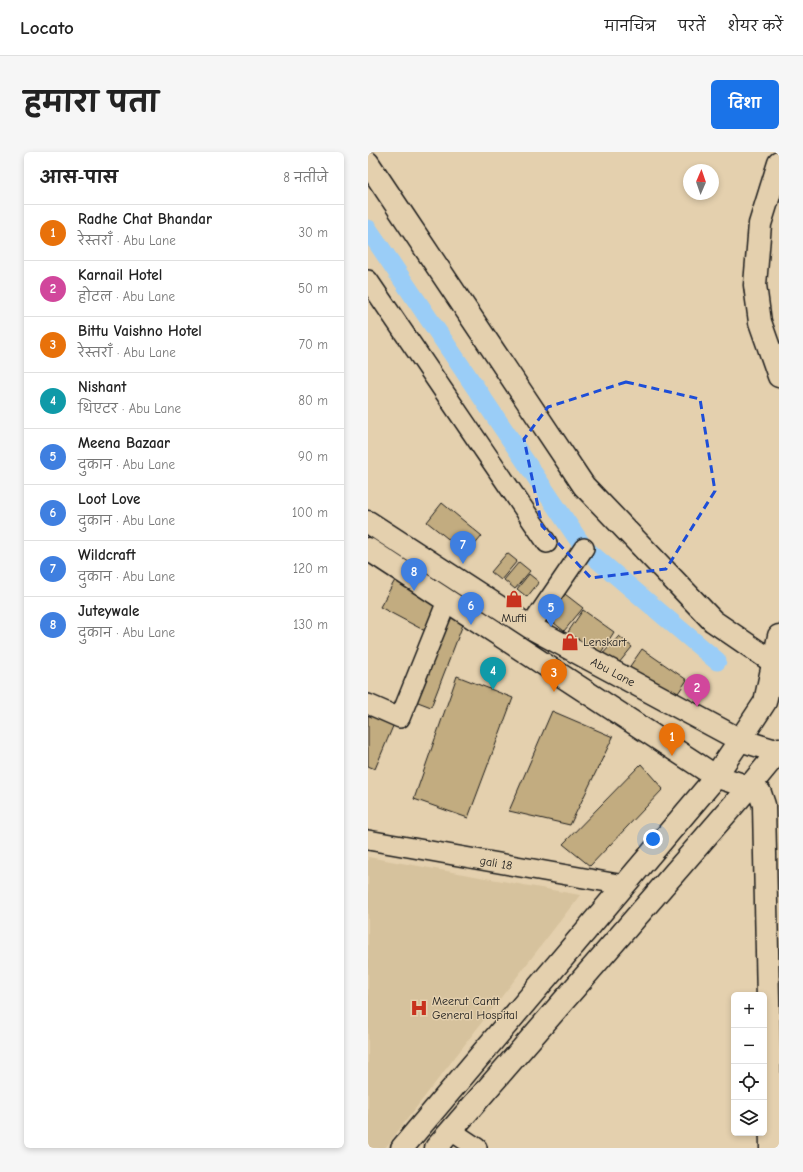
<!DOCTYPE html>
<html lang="hi">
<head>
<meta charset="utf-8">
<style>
  :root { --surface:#fff; --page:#f6f6f6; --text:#222; --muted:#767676; --line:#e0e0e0; --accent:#1a73e8 }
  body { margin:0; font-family:"Comic Neue","Playpen Sans Deva",sans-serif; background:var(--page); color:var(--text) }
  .controls { position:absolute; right:12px; bottom:12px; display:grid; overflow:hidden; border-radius:6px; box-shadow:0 2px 6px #0003 }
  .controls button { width:36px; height:36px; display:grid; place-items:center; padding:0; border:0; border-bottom:1px solid var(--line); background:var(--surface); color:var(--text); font:20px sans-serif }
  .compass { position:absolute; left:315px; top:12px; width:36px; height:36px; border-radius:50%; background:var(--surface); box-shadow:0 2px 6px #0003; rotate:2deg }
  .you { position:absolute; left:285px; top:687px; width:14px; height:14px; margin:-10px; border:3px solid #fff; border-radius:50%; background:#1a73e8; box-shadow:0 0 0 6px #1a73e833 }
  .badge { display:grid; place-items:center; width:26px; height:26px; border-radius:50%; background:var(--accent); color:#fff; font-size:13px; font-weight:700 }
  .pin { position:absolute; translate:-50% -33px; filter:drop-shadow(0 1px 2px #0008) }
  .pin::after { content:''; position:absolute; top:21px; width:14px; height:12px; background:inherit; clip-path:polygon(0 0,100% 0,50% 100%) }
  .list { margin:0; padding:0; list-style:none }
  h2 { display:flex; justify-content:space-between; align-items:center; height:52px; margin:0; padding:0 16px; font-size:17px }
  h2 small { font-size:13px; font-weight:400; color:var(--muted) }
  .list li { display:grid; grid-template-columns:26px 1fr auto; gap:12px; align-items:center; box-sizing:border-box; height:56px; padding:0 16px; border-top:1px solid var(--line) }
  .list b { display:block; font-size:15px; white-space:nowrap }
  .list p { margin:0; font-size:13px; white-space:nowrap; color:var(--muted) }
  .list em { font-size:13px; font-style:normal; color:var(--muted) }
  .icon { flex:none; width:22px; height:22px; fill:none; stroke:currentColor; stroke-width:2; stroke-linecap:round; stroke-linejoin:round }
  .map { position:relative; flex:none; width:411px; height:996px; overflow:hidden; border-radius:6px }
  header { display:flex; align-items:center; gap:24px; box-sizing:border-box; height:56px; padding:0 20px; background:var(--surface); border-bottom:1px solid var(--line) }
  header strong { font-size:19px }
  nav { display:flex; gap:22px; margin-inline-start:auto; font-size:14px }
  .intro { display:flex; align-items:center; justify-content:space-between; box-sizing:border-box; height:96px; padding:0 24px }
  h1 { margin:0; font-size:28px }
  .button { padding:10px 18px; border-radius:6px; background:var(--accent); color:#fff; font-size:14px; font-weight:700 }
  main { display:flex; gap:24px; padding:0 24px }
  aside { flex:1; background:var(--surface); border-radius:6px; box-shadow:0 2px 6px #0003 }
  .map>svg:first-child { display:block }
  .built { fill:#d6c29d }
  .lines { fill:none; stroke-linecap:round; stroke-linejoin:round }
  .canal { stroke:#9acdf7; stroke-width:19 }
  .building { fill:#c2ac80; stroke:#1c1c1c }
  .minor-casing { stroke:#1c1c1c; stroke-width:22 }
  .tertiary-casing { stroke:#1c1c1c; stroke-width:25 }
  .primary-casing { stroke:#1c1c1c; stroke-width:25 }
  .minor { stroke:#e4d0ae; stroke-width:19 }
  .tertiary { stroke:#e4d0ae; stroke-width:22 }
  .primary { stroke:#e4d0ae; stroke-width:22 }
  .marked { fill:none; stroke:#1d4ed8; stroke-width:3; stroke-dasharray:8 5; stroke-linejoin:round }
  .labels { text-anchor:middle; stroke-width:3; stroke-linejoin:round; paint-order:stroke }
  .poi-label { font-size:12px; fill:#1c1c1c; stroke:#e4d0ae; text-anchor:start }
  .street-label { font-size:12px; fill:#1c1c1c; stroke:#e4d0ae }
</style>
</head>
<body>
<header>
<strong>Locato</strong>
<nav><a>मानचित्र</a><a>परतें</a><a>शेयर करें</a></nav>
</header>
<div class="intro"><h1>हमारा पता</h1><a class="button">दिशा</a></div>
<main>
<aside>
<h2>आस-पास<small>8 नतीजे</small></h2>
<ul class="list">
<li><span class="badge" style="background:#e8710a">1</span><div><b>Radhe Chat Bhandar</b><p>रेस्तराँ · Abu Lane</p></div><em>30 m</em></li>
<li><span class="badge" style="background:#d1479c">2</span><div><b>Karnail Hotel</b><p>होटल · Abu Lane</p></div><em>50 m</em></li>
<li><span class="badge" style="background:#e8710a">3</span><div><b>Bittu Vaishno Hotel</b><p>रेस्तराँ · Abu Lane</p></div><em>70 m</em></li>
<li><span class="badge" style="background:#0f9aa8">4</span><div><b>Nishant</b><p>थिएटर · Abu Lane</p></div><em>80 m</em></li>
<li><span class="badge" style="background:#3f7fe0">5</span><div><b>Meena Bazaar</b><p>दुकान · Abu Lane</p></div><em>90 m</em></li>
<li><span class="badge" style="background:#3f7fe0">6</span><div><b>Loot Love</b><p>दुकान · Abu Lane</p></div><em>100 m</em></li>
<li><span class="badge" style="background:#3f7fe0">7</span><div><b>Wildcraft</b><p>दुकान · Abu Lane</p></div><em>120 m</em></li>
<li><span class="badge" style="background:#3f7fe0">8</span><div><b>Juteywale</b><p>दुकान · Abu Lane</p></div><em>130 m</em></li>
</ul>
</aside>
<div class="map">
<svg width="411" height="996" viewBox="0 0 411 996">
  <rect width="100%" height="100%" fill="#e4d0ae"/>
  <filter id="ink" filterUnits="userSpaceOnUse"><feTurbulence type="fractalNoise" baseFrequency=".025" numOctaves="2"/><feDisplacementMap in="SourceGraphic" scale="8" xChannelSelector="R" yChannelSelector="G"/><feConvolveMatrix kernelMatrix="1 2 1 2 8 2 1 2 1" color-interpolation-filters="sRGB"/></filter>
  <g filter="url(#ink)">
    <!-- built -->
    <path class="built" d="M0,705l212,38 -195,253h-17z"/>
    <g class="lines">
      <!-- canal -->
      <path class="canal" d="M0,77l216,319 133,113"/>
    </g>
    <!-- building -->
    <path class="building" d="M74,351l40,33 -15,18 -40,-32z
      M139,401l10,8 -16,19 -10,-8z
      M151,410l11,9 -15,18 -11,-9z
      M31,421l44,28 -14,32 -49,-26z
      M161,422l10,8 -12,15 -10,-8z
      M184,432l31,24 -19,23 -30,-24z
      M87,457l12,5 -36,93 -21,-8 35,-74z
      M215,458l31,22 -14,22 -32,-22z
      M251,484l13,11 -18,22 -14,-12z
      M274,497l45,31 -13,19 -46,-30z
      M89,524l56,22 -45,120 -54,-19z
      M0,556l28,11 -21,50 -7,-3z
      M184,559l61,26 -43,88 -61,-14z
      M273,612l22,25 -73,77 -27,-22z"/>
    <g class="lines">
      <!-- minor casing -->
      <g class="minor-casing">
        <path id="minor" d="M0,128l179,263
          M162,475l54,-79
          M0,552l32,14 47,-117
          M0,688l256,45
          M82,978l27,18"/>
      </g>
      <!-- tertiary casing -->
      <g class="tertiary-casing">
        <path id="tertiary" d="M0,11l216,323 129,135 60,41
          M0,370l162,105 210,113
          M0,397l347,227"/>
      </g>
      <!-- primary casing -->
      <g class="primary-casing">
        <path id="primary" d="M411,11l-19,61 -5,61 5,37 19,54
          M372,588l39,12
          M347,624l34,11 11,6 4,12 7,343
          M34,996l308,-364 30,-44 25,-38 14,-66
          M68,996l313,-361 29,-35 1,-3"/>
      </g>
      <!-- minor -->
      <use href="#minor" class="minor"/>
      <!-- tertiary -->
      <use href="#tertiary" class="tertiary"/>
      <!-- primary -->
      <use href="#primary" class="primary"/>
    </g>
  </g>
  <!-- marked area -->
  <path class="marked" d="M258,230l74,17 15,92 -49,78 -75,9 -49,-52 -18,-87 24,-32z"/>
  <!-- icons -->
  <defs>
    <g id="shop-bare" transform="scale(1.38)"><path d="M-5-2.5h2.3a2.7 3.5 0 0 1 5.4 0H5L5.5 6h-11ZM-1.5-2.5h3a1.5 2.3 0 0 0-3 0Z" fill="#c8321e" stroke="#e4d0ae" stroke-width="2.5" paint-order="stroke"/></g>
    <g id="hospital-bare" transform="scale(1.38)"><path d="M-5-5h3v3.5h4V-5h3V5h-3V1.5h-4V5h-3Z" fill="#c8321e" stroke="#e4d0ae" stroke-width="2.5" paint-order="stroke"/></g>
  </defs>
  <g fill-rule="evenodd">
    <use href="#shop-bare" x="146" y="447"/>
    <use href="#shop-bare" x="202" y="490"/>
    <use href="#hospital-bare" x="51" y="856"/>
  </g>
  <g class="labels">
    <!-- poi labels -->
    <g class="poi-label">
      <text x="146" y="470" text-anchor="middle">Mufti</text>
      <text x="215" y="494">Lenskart</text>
      <text x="64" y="853">Meerut Cantt<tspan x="64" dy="14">General Hospital</tspan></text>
    </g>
    <!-- street labels -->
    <g class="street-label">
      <text transform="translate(245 520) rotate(28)" y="4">Abu Lane</text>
      <text transform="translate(128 711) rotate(10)" y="4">gali 18</text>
    </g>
  </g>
</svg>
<div class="controls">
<button>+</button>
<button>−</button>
<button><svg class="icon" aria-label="locate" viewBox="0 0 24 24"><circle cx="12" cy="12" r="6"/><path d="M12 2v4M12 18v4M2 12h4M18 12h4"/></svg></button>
<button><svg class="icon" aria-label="layers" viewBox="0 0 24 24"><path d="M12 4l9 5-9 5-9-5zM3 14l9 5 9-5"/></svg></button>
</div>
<svg class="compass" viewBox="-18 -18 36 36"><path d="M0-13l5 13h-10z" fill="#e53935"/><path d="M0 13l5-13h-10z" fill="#767676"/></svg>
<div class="you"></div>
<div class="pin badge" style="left:304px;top:604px;background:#e8710a">1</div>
<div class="pin badge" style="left:329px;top:555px;background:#d1479c">2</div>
<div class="pin badge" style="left:186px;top:540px;background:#e8710a">3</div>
<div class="pin badge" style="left:125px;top:538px;background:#0f9aa8">4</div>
<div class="pin badge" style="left:183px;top:475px;background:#3f7fe0">5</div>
<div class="pin badge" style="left:103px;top:473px;background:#3f7fe0">6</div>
<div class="pin badge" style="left:95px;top:412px;background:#3f7fe0">7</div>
<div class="pin badge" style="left:46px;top:439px;background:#3f7fe0">8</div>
</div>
</main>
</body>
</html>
